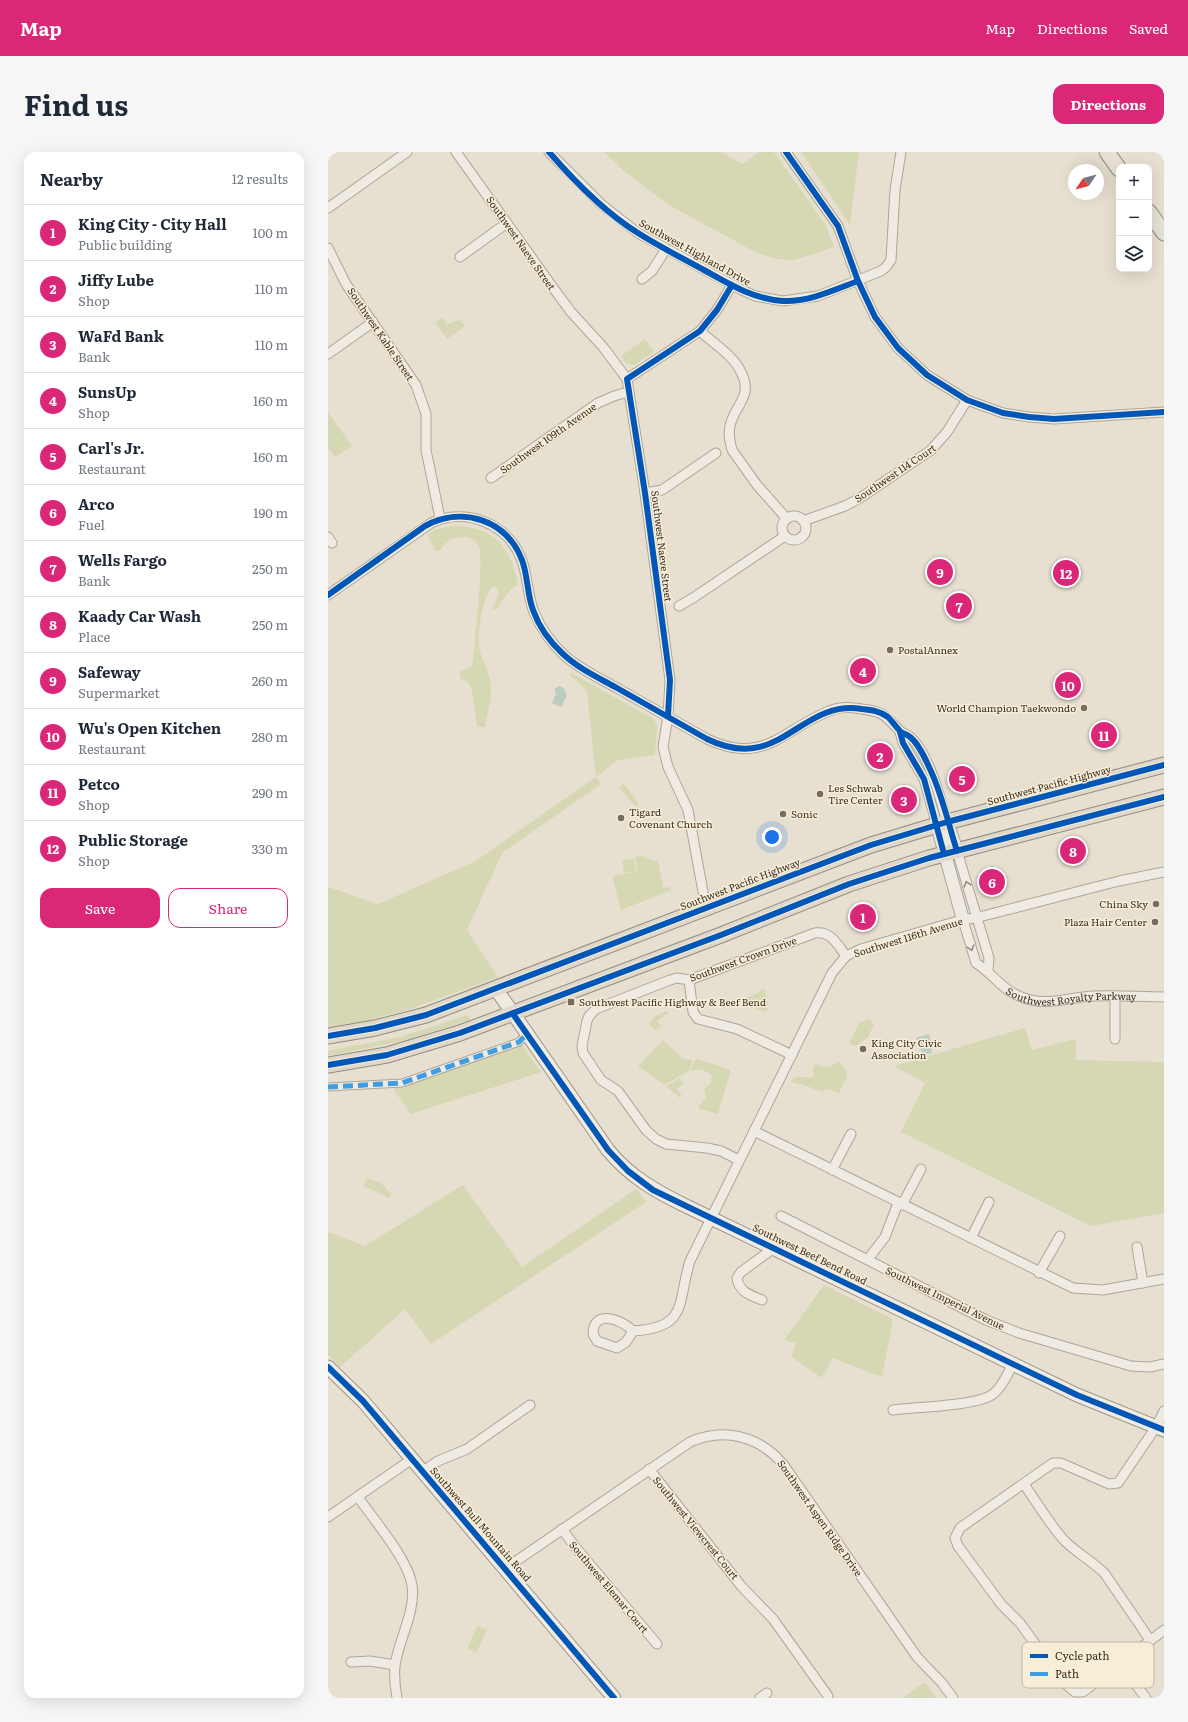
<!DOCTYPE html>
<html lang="en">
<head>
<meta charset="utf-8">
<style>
  :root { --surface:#fff; --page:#f6f6f7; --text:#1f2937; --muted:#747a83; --line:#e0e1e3; --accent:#db2777 }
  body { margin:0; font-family:Literata,serif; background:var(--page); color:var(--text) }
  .controls { position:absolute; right:12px; top:12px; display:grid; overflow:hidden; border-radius:8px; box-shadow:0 4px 16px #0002 }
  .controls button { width:36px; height:36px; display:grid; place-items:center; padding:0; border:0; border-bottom:1px solid var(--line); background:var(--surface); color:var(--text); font:20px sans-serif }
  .compass { position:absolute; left:740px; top:12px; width:36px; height:36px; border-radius:50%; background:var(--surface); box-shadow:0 4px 16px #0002; rotate:235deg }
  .you { position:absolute; left:444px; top:685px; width:14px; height:14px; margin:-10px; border:3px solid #fff; border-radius:50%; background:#1a73e8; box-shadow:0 0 0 6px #1a73e833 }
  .badge { display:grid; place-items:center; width:26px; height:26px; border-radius:50%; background:var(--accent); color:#fff; font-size:13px; font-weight:700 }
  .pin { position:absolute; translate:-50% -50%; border:2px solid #fff; box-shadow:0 1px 4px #0006 }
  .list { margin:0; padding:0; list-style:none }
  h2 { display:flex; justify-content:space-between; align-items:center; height:52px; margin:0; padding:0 16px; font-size:17px }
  h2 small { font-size:13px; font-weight:400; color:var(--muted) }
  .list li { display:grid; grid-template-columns:26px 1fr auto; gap:12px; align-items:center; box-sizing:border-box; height:56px; padding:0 16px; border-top:1px solid var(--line) }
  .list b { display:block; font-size:15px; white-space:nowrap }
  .list p { margin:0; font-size:13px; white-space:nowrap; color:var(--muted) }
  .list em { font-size:13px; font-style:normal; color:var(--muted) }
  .actions { display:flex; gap:8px; padding:12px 16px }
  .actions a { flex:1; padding:9px 0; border:1px solid var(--accent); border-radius:12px; text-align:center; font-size:14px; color:var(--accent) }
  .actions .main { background:var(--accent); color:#fff }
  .icon { flex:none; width:22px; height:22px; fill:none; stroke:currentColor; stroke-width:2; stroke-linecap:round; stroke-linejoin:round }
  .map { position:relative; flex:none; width:836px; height:1546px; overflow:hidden; border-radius:12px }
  header { display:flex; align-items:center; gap:24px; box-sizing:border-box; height:56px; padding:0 20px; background:var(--accent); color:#fff }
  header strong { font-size:19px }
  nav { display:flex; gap:22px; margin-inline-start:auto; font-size:14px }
  .intro { display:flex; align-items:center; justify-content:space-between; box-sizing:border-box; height:96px; padding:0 24px }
  h1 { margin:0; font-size:28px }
  .button { padding:10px 18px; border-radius:12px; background:var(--accent); color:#fff; font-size:14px; font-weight:700 }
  main { display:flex; gap:24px; padding:0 24px }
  aside { flex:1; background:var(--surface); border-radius:12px; box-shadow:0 4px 16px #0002 }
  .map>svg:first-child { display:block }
  .green { fill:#d6d7b3 }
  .water { fill:#bcccc2 }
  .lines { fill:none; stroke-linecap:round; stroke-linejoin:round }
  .pedestrian-casing { stroke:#ada599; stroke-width:9 }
  .minor-casing { stroke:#ada599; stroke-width:11 }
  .tertiary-casing { stroke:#ada599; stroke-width:14 }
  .secondary-casing { stroke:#9c958a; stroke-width:15 }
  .primary-casing { stroke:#928b80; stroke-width:17 }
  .trunk-casing { stroke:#928b80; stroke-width:17 }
  .pedestrian { stroke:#efebe3; stroke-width:7 }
  .minor { stroke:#efebe3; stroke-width:9 }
  .tertiary { stroke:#efebe3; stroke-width:12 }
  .secondary { stroke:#efebe3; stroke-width:13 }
  .primary { stroke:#e6e1d4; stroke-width:15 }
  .trunk { stroke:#e0d9cb; stroke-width:15 }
  .quiet { stroke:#3f9de0; stroke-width:5; stroke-dasharray:10 5; stroke-linecap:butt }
  .cycleway-casing { stroke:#f7eed8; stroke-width:8 }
  .cycleway { stroke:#0057b8; stroke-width:6 }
  .oneway { stroke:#968c82 }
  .poi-dot { fill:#786c5e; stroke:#f7eed8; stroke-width:1.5 }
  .labels { text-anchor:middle; stroke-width:3; stroke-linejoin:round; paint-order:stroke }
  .street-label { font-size:10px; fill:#3d2e20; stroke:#f7eed8 }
  .poi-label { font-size:10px; fill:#3d2e20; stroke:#f7eed8; text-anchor:start }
  .key { fill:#f7eed8; stroke:#bfb4a1; stroke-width:1 }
  .key-label { font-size:11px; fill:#3d2e20 }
</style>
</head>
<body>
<header>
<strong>Map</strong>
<nav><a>Map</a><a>Directions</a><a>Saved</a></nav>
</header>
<div class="intro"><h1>Find us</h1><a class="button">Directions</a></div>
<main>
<aside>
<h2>Nearby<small>12 results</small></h2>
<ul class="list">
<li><span class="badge">1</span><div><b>King City - City Hall</b><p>Public building</p></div><em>100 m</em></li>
<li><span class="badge">2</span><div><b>Jiffy Lube</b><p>Shop</p></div><em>110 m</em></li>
<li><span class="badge">3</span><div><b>WaFd Bank</b><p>Bank</p></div><em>110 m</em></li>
<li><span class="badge">4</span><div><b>SunsUp</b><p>Shop</p></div><em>160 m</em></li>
<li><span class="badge">5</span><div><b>Carl's Jr.</b><p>Restaurant</p></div><em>160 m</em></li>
<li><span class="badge">6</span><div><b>Arco</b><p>Fuel</p></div><em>190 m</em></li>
<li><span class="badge">7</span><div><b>Wells Fargo</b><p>Bank</p></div><em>250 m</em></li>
<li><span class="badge">8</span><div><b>Kaady Car Wash</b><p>Place</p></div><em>250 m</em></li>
<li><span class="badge">9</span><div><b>Safeway</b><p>Supermarket</p></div><em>260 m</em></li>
<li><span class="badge">10</span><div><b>Wu's Open Kitchen</b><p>Restaurant</p></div><em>280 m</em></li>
<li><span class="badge">11</span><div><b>Petco</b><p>Shop</p></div><em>290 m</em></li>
<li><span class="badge">12</span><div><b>Public Storage</b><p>Shop</p></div><em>330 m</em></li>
</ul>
<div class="actions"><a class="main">Save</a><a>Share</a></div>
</aside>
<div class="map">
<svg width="836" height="1546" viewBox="0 0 836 1546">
  <rect width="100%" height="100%" fill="#e7e0d1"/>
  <!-- green -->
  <path class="green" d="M276,0h117l21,12 17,-12h15l51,72 9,23 -39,13 -19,-1 -19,-6 -90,-49 -43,-33z
    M473,0h58l-9,73z
    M114,166l5,6 13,-4 5,6 -18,13 -12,-17z
    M317,187l9,13 -20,13 -8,-1 -5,-8z
    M0,260l24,34 -17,11 -7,-9z
    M122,374c42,-1 61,19 68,59 -10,5 -15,15 -21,24h-5l7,-16 -4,-7c-13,5 -19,53 -15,66 4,12 12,26 11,38 0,13 -4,25 -6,37h-8l-5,-36 -4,-9 -8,-4v-7l11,-4 2,-7c2,-19 11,-101 6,-113 -5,-10 -14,-11 -23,-9 -7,1 -13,7 -16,13h-4l-9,-16 7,-5z
    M243,521l83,46 3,8 -2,28 -37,5 -22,17 5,7 -99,69 -35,77 31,47 -94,34 -33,8v2l-43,7v-143v2l50,17 96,-42 122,-85 -9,-86 -18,-17z
    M295,631l16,21 -3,3 -17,-19z
    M316,704l9,5 5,-1 5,28 7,-1 1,3 -50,20 -9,-34 25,-4 -2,-15z
    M306,707l2,12 -12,2 -2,-13z
    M436,836l4,16 -1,7c-12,-1 -17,-6 -27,-11l19,-7 2,-4z
    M339,859l1,2 -11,8 4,5 -5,4 -7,-6 6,-8z
    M140,863l2,5 -63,20 -79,16v-5l71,-14z
    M542,867l4,6 -7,13 -11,8 -7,-3 10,-20z
    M697,876l7,22 44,-11v21l88,2v151l-73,13 -190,-94 24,-49 -31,-17z
    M335,888l20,19 10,1 -4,11 -25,14 -26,-19z
    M192,891l21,29 -130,42 -18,-25z
    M369,907l34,11 -13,44 -19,-5v-3l7,-9 -2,-8 7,-6 1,-7c-6,-6 -13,-8 -21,-5l2,-7z
    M511,909l8,11 -1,7 -7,14 -13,-4 -3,3c-7,-1 -12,-5 -19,-7 -6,-2 -8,0 -13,-4 6,-8 14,-2 22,-4v-10l3,-3c9,5 16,3 23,-3z
    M352,926l4,6 -7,5 5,7 -2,2 -14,-12z
    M38,1026l15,5 10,11 -2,4 -25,-12z
    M135,1033l59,82 114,-78 10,13 -215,142 -26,-35 -65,58 -12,-12v-123l37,14z
    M496,1133l69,34 -11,58 -49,-19 -11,20 -31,-21 5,-14 -12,-3z
    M149,1474l10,4 -11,23 -8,-5z
    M595,1531l4,2 9,13h-33z"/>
  <!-- water -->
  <path class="water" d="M231,534l5,2 3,7 -6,12 -9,-4 4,-10 -2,-4z
    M601,882l3,19 -9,2 -7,-17z"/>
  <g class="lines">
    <!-- pedestrian casing -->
    <g class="pedestrian-casing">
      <path id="pedestrian" d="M0,935l74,-4 117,-41 8,-8"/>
    </g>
    <!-- minor casing -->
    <g class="minor-casing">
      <g id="minor">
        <path d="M128,0l98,137 17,23 32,35 24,32 18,114 25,187 -2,36 -5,31 5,20 20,43 18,98"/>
        <path d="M221,0l52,52 37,29 104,57 13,6 28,5 35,-5 63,-25 5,-4 5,-7 4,-70 6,-38"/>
        <path d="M458,0l52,74 20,55 17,36 23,31 29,27 40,25 36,13 26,4 25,2 110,-7"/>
        <path d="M0,56l79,-56"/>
        <path d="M0,96l18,36 70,101 10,29v36l14,68"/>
        <path d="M132,105l47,-34"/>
        <path d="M314,127l10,-8 14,-22"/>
        <path d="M372,179c13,12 34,25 41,41 13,25 -7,33 -11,54 -2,8 0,16 2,24l25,35 30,34"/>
        <path d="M0,202l45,-32"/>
        <path d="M299,227l73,-48 17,-21 15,-25"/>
        <path d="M163,326l107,-75 16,-7 14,-4"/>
        <path d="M317,341l17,-3 54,-37"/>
        <circle cx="466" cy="376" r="12"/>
        <path d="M475,369l42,-15 15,-8 71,-48 16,-18 20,-32"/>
        <path d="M0,385l4,6"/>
        <path d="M0,443l103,-72c34,-16 76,0 90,35 7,17 6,36 13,54 7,17 17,31 31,44 15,13 34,22 52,32 30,17 60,34 90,51 57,27 75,-9 122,-28 11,-5 22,-4 33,-2 23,3 23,7 38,22 3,3 7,3 10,6 18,14 31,63 37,85"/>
        <path d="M351,454l14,-8 92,-62"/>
        <path d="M572,580l3,11 21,36 13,46"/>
        <path d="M629,699l32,107 -1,13"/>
        <path id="s1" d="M635,768l13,43c16,10 25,26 43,33 26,12 48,1 75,0 23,-1 47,1 70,1"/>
        <path d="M361,828l4,32 5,7 39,10 55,26"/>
        <path d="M787,887v-43"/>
        <path d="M426,979l319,157 30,2 61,-11"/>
        <path d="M411,1008l-18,-9 -14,-3 -41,-4 -10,-5 -10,-9 -28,-39 -17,-11 -18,-27 -1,-7 5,-25 2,-5 7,-7 74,-29 7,-2 12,2 126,-47c16,-2 22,11 31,23"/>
        <path d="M504,1018l19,-36"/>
        <path d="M574,1053l19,-36"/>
        <path d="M453,1064l205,104 33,13 112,33 19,1 14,-3"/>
        <path d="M643,1086l18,-36"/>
        <path d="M809,1095l6,36"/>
        <path d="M540,1107l17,-22 13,-34"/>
        <path d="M711,1121l21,-37"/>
        <path d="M434,1148c-12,-5 -23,-8 -25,-22l4,-6 33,-24"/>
        <path d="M305,1179l-7,11 -9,6 -20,-7 -4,-7c0,-26 30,-14 40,-3 56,-3 44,-29 57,-70l142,-288 14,-17 15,-7 97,-28 25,-5 136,-35 45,-9"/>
        <path d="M565,1258c22,-3 85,-4 100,-16 9,-7 15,-20 20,-31"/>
        <path d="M836,1259l-8,16 -38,56 -9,1 -48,-21h-8l-93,65 -5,10 3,8 43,58 19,19 42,58 13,11h8l81,-62"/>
        <path d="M321,1317l93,118 31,32 55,77"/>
        <path d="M95,1319l15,-10 29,-12 63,-44"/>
        <path d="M696,1332c12,18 24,37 38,54 12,14 30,22 43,36l45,66"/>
        <path d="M30,1345c15,22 50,62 54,88 4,26 -13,54 -17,80 -1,11 0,22 2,33"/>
        <path d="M0,1365l84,-58"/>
        <path d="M234,1377l14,19 81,96"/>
        <path d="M178,1416l184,-126c34,-15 69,-6 93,22l134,193 25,26 11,15"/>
        <path d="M23,1510l19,-1 25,4"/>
        <path d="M792,1512l26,34"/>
        <path d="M432,1546l7,-5"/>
      </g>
    </g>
    <!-- tertiary casing -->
    <g class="tertiary-casing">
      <path id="tertiary" d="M619,670l10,29
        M609,673l26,95"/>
    </g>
    <!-- secondary casing -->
    <g class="secondary-casing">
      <path id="secondary" d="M168,837l112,161c22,27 49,42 80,57l389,188 87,35
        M0,1215l35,34 251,297"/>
    </g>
    <!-- primary casing -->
    <g class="primary-casing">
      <path id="primary" d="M779,0l12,17
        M821,60l15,21"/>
    </g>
    <!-- trunk casing -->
    <g class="trunk-casing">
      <path id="trunk" d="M0,884l47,-8 51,-13 445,-170 76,-23 217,-57
        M0,913l59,-10 73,-22 261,-98 128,-51 80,-26 235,-61"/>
    </g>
    <!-- pedestrian -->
    <use href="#pedestrian" class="pedestrian"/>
    <!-- minor -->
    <use href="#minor" class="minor"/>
    <!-- tertiary -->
    <use href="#tertiary" class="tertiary"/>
    <!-- secondary -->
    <use href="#secondary" class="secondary"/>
    <!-- primary -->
    <use href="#primary" class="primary"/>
    <!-- trunk -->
    <use href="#trunk" class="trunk"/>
    <!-- quiet -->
    <path class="quiet" d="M0,935l74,-4 117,-41 8,-8"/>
    <!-- cycleway casing -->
    <g class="cycleway-casing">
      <path id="cycleway" d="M221,0c26,30 55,60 89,81 22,14 44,25 66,37 25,14 49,29 79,31 26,1 51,-11 75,-20
        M458,0l52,74 20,55 17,36 23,31 29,27 40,25 36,13 26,4 25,2 110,-7
        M0,443l97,-69c37,-20 81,-7 97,34 6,16 5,34 11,50 6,17 17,32 30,44 16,15 36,24 54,34 30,17 60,34 90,51 74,36 92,-40 155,-30 9,1 18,2 26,8 4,4 7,9 12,14 3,3 7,3 10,6 8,6 15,21 19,30 13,26 19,56 28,84
        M340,564l2,-36 -25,-187 -18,-114 73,-48 17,-21 15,-25
        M572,580l3,11 21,36 20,75
        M185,862l95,136 20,21 25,19 424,205 87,35
        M0,884l47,-8 51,-13 445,-170 76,-23 217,-57
        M0,913l59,-10 73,-22 261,-98 128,-51 80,-26 235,-61
        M0,1215l35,34 251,297"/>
    </g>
    <!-- cycleway -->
    <use href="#cycleway" class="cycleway"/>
  </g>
  <!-- one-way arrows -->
  <defs><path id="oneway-chevron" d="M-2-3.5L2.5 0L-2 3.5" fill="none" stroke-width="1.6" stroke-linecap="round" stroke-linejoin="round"/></defs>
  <g class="oneway">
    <use href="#oneway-chevron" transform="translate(639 732) rotate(-106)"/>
    <use href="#oneway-chevron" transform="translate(643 796) rotate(73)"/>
  </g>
  <!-- markers -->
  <g class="poi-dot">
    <circle cx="562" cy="498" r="4"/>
    <circle cx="756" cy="556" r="4"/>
    <circle cx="492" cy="642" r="4"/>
    <circle cx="455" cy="662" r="4"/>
    <circle cx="293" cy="666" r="4"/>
    <circle cx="828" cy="752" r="4"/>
    <circle cx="827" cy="770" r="4"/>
    <rect x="239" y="846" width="8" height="8" rx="2"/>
    <circle cx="535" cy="897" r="4"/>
  </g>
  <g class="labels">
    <!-- street labels -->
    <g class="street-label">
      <text transform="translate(193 91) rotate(55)" y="4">Southwest Naeve Street</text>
      <text transform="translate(367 100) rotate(29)" y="4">Southwest Highland Drive</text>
      <text transform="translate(53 182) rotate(56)" y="4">Southwest Kable Street</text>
      <text transform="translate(220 286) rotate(-35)" y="4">Southwest 109th Avenue</text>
      <text transform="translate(567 321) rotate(-34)" y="4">Southwest 114 Court</text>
      <text transform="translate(334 394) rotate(83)" y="4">Southwest Naeve Street</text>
      <text transform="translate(721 633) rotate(-15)" y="4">Southwest Pacific Highway</text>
      <text transform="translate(412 732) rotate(-21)" y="4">Southwest Pacific Highway</text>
      <text transform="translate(580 785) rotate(-17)" y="4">Southwest 116th Avenue</text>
      <text transform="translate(415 807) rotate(-20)" y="4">Southwest Crown Drive</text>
      <text dy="4" stroke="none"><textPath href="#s1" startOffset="152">Southwest Royalty Parkway</textPath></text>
      <text transform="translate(482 1102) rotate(26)" y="4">Southwest Beef Bend Road</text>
      <text transform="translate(617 1146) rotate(26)" y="4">Southwest Imperial Avenue</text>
      <text transform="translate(492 1366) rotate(55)" y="4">Southwest Aspen Ridge Drive</text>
      <text transform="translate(153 1372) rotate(49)" y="4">Southwest Bull Mountain Road</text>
      <text transform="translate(368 1376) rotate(51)" y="4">Southwest Viewcrest Court</text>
      <text transform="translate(281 1435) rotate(50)" y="4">Southwest Elemar Court</text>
    </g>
    <!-- poi labels -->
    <g class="poi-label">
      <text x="570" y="502">PostalAnnex</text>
      <text x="748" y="560" text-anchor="end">World Champion Taekwondo</text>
      <text x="500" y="640">Les Schwab<tspan x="500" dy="12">Tire Center</tspan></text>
      <text x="301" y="664">Tigard<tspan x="301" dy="12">Covenant Church</tspan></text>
      <text x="463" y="666">Sonic</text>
      <text x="820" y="756" text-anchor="end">China Sky</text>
      <text x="819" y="774" text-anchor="end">Plaza Hair Center</text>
      <text x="251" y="854">Southwest Pacific Highway &amp; Beef Bend</text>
      <text x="543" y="895">King City Civic<tspan x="543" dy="12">Association</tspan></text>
    </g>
  </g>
  <!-- legend -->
  <rect x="694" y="1490" width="132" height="46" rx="6" class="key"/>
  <rect x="702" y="1502" width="18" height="4" fill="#0057b8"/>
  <rect x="702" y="1520" width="18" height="4" fill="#3f9de0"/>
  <g class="key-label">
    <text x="727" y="1508">Cycle path</text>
    <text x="727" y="1526">Path</text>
  </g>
</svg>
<div class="controls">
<button>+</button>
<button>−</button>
<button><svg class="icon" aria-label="layers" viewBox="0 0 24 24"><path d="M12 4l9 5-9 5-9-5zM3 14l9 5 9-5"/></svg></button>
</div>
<svg class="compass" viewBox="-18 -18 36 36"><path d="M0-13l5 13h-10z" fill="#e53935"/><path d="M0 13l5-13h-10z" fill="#747a83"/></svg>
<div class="you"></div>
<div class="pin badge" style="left:535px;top:765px">1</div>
<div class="pin badge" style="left:552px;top:604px">2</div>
<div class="pin badge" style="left:576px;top:648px">3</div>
<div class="pin badge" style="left:535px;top:519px">4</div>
<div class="pin badge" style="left:634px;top:627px">5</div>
<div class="pin badge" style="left:664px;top:730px">6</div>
<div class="pin badge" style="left:631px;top:454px">7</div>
<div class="pin badge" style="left:745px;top:699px">8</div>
<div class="pin badge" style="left:612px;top:420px">9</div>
<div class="pin badge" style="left:740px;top:533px">10</div>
<div class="pin badge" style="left:776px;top:583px">11</div>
<div class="pin badge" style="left:738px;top:421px">12</div>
</div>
</main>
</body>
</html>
